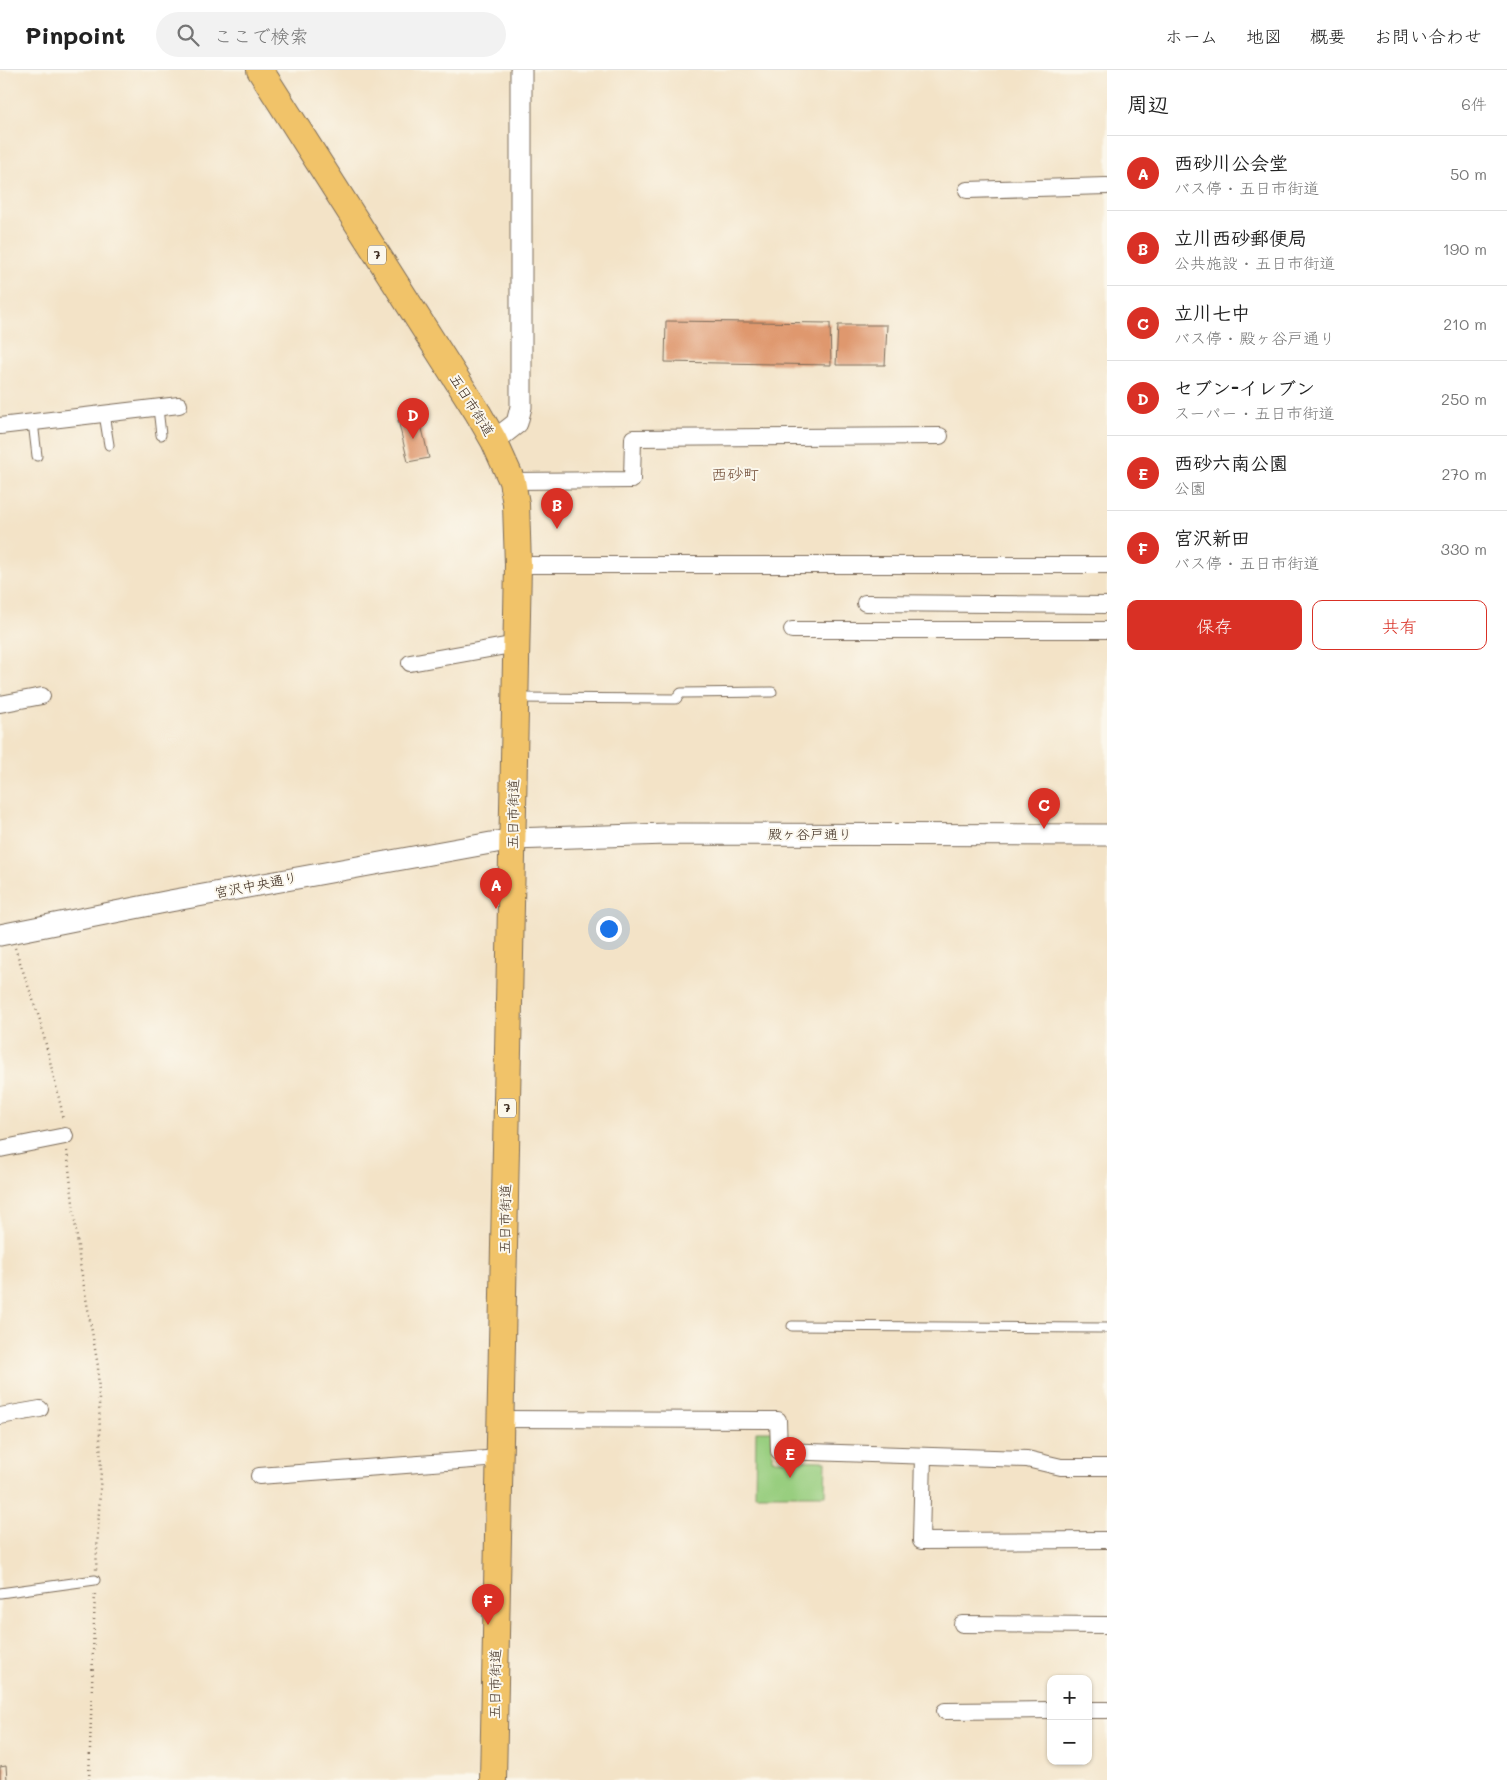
<!DOCTYPE html>
<html lang="ja">
<head>
<meta charset="utf-8">
<style>
  :root { --surface:#fff; --page:#f2f2f2; --text:#222; --muted:#767676; --line:#e0e0e0; --accent:#d93025 }
  body { margin:0; font-family:Mali,"Klee One",sans-serif; background:var(--page); color:var(--text) }
  .controls { position:absolute; right:15px; bottom:15px; display:grid; overflow:hidden; border-radius:10px; box-shadow:0 1px 4px #0004 }
  .controls button { width:45px; height:45px; display:grid; place-items:center; padding:0; border:0; border-bottom:1px solid var(--line); background:var(--surface); color:var(--text); font:25px sans-serif }
  .you { position:absolute; left:608px; top:858px; width:18px; height:18px; margin:-12px; border:4px solid #fff; border-radius:50%; background:#1a73e8; box-shadow:0 0 0 8px #1a73e833 }
  .badge { display:grid; place-items:center; width:32px; height:32px; border-radius:50%; background:var(--accent); color:#fff; font-size:16px; font-weight:700 }
  .pin { position:absolute; translate:-50% -41px; filter:drop-shadow(0 1px 2px #0008) }
  .pin::after { content:''; position:absolute; top:26px; width:18px; height:15px; background:inherit; clip-path:polygon(0 0,100% 0,50% 100%) }
  .list { margin:0; padding:0; list-style:none }
  h2 { display:flex; justify-content:space-between; align-items:center; height:65px; margin:0; padding:0 20px; font-size:21px }
  h2 small { font-size:16px; font-weight:400; color:var(--muted) }
  .list li { display:grid; grid-template-columns:32px 1fr auto; gap:15px; align-items:center; box-sizing:border-box; height:75px; padding:0 20px; border-top:1px solid var(--line) }
  .list b { display:block; font-size:19px; white-space:nowrap }
  .list p { margin:0; font-size:16px; white-space:nowrap; color:var(--muted) }
  .list em { font-size:16px; font-style:normal; color:var(--muted) }
  .actions { display:flex; gap:10px; padding:15px 20px }
  .actions a { flex:1; padding:11px 0; border:1px solid var(--accent); border-radius:10px; text-align:center; font-size:18px; color:var(--accent) }
  .actions .main { background:var(--accent); color:#fff }
  .icon { flex:none; width:28px; height:28px; fill:none; stroke:currentColor; stroke-width:2; stroke-linecap:round; stroke-linejoin:round }
  .map { position:relative; flex:none; width:1107px; height:1710px; overflow:hidden }
  header { display:flex; align-items:center; gap:30px; box-sizing:border-box; height:70px; padding:0 25px; background:var(--surface); border-bottom:1px solid var(--line) }
  header strong { font-size:24px }
  nav { display:flex; gap:28px; margin-inline-start:auto; font-size:18px }
  .search { width:350px; height:45px; background:var(--page); display:flex; align-items:center; gap:12px; box-sizing:border-box; padding:0 18px; border-radius:28px; color:var(--muted); font-size:19px }
  main { display:flex }
  aside { flex:1; background:var(--surface) }
  .map>svg:first-child { display:block }
  .green { fill:#98ce7f; stroke:#6a7c4e }
  .building { fill:#df986e }
  .lines { fill:none; stroke-linecap:round; stroke-linejoin:round }
  .service-casing { stroke:#7b6b59; stroke-width:11 }
  .minor-casing { stroke:#7b6b59; stroke-width:18 }
  .tertiary-casing { stroke:#7b6b59; stroke-width:23 }
  .primary-casing { stroke:#7b6b59; stroke-width:28 }
  .path { stroke:#7b6b59; stroke-width:2.5; stroke-dasharray:1 4; stroke-linecap:butt }
  .service { stroke:#fff; stroke-width:9 }
  .minor { stroke:#fff; stroke-width:16 }
  .tertiary { stroke:#fff; stroke-width:21 }
  .primary { stroke:#f1c369; stroke-width:26 }
  .labels { text-anchor:middle; stroke-width:4; stroke-linejoin:round; paint-order:stroke }
  .shield { fill:#fbf7ec; stroke:#75685c; stroke-width:1 }
  .shield-label { font-size:12px; font-weight:bold; fill:#3b2a1e }
  .street-label { font-size:14px; fill:#3b2a1e; stroke:#fbf7ec }
  .quarter-label { font-size:16px; fill:#74503a; stroke:#fbf7ec }
</style>
</head>
<body>
<header>
<strong>Pinpoint</strong>
<div class="search"><svg class="icon" aria-label="search" viewBox="0 0 24 24"><circle cx="10" cy="10" r="6"/><path d="M15 15l6 6"/></svg>ここで検索</div>
<nav><a>ホーム</a><a>地図</a><a>概要</a><a>お問い合わせ</a></nav>
</header>
<main>
<div class="map">
<svg width="1107" height="1710" viewBox="0 0 1107 1710">
  <rect width="100%" height="100%" fill="#fbf7ec"/>
  <filter id="ink" filterUnits="userSpaceOnUse"><feTurbulence type="fractalNoise" baseFrequency=".02" numOctaves="2"/><feDisplacementMap in="SourceGraphic" scale="10" xChannelSelector="R" yChannelSelector="G"/><feConvolveMatrix kernelMatrix="1 2 1 2 8 2 1 2 1" color-interpolation-filters="sRGB"/></filter>
  <filter id="wash" filterUnits="userSpaceOnUse"><feTurbulence type="fractalNoise" baseFrequency=".0096" numOctaves="4" result="noise"/><feDisplacementMap in="SourceGraphic" scale="20" xChannelSelector="R" yChannelSelector="G"/><feGaussianBlur stdDeviation="1.12" result="paint"/><feColorMatrix in="noise" values="0 0 0 0 0 0 0 0 0 0 0 0 0 0 0 0 0 1.4 0 .05"/><feComposite in="paint" operator="in"/></filter>
  <g filter="url(#wash)">
    <rect width="100%" height="100%" fill="#f3e3c7"/>
    <!-- green -->
    <path class="green" d="M756,1361h16v29l54,1 -1,34h-70z"/>
    <g id="blocks">
      <!-- building -->
      <path class="building" d="M666,251l164,2 1,42 -166,-3z
        M838,255h49l-2,40h-49z
        M419,346l10,42 -21,4 -10,-42z
        M6,1696l1,14h-7v-13z"/>
    </g>
  </g>
  <g filter="url(#ink)">
    <use href="#blocks" fill-opacity="0" stroke="#7b6b59" stroke-width="1"/>
    <g class="lines">
      <!-- service casing -->
      <g class="service-casing">
        <path id="service" d="M158,338l3,27
          M104,344l5,31
          M33,352l4,34
          M517,628l159,1 5,-6 91,-1
          M792,1256l315,2
          M0,1523l95,-13"/>
      </g>
      <!-- minor casing -->
      <g class="minor-casing">
        <path id="minor" d="M967,120l140,-4
          M0,356l179,-21
          M512,411l120,-1 1,-42 307,-2
          M518,495h589
          M865,533l242,2
          M792,560h315
          M410,593l106,-19
          M0,634l42,-8
          M0,1079l65,-13
          M0,1346l40,-7
          M500,1349l278,1 1,31 248,8 34,8h46
          M923,1386l-2,85 186,-1
          M259,1406l240,-18
          M962,1554l145,1
          M1088,1640h19
          M945,1641l106,-1"/>
      </g>
      <!-- tertiary casing -->
      <g class="tertiary-casing">
        <path id="tertiary" d="M494,371l23,-18 4,-16v-337
          M0,865l170,-34 343,-62 154,-5 440,1"/>
      </g>
      <!-- primary casing -->
      <g class="primary-casing">
        <path id="primary" d="M260,0l218,343 16,28 18,40 4,23 2,61 -25,1215"/>
      </g>
      <!-- path -->
      <path class="path" d="M15,878l25,72 21,87 2,14
        M67,1081l13,113 18,102 3,104 -5,100
        M89,1710l6,-189"/>
      <!-- service -->
      <use href="#service" class="service"/>
      <!-- minor -->
      <use href="#minor" class="minor"/>
      <!-- tertiary -->
      <use href="#tertiary" class="tertiary"/>
      <!-- primary -->
      <use href="#primary" class="primary"/>
    </g>
  </g>
  <g class="labels">
    <!-- shield labels -->
    <g class="shield">
      <rect x="368" y="175.5" width="18" height="19" rx="4"/>
      <rect x="498" y="1028.5" width="18" height="19" rx="4"/>
    </g>
    <g class="shield-label">
      <text x="377" y="189">7</text>
      <text x="507" y="1042">7</text>
    </g>
    <!-- street labels -->
    <g class="street-label">
      <text transform="translate(472 335) rotate(58)" y="5">五日市街道</text>
      <text transform="translate(513 744) rotate(-89)" y="5">五日市街道</text>
      <text x="810" y="769">殿ヶ谷戸通り</text>
      <text transform="translate(256 815) rotate(-11)" y="5">宮沢中央通り</text>
      <text transform="translate(505 1149) rotate(-89)" y="5">五日市街道</text>
      <text transform="translate(495 1614) rotate(-89)" y="5">五日市街道</text>
    </g>
    <!-- quarter labels -->
    <g class="quarter-label">
      <text x="735" y="410">西砂町</text>
    </g>
  </g>
</svg>
<div class="controls">
<button>+</button>
<button>−</button>
</div>
<div class="you"></div>
<div class="pin badge" style="left:496px;top:839px">A</div>
<div class="pin badge" style="left:557px;top:459px">B</div>
<div class="pin badge" style="left:1044px;top:759px">C</div>
<div class="pin badge" style="left:413px;top:369px">D</div>
<div class="pin badge" style="left:790px;top:1408px">E</div>
<div class="pin badge" style="left:488px;top:1555px">F</div>
</div>
<aside>
<h2>周辺<small>6件</small></h2>
<ul class="list">
<li><span class="badge">A</span><div><b>西砂川公会堂</b><p>バス停 · 五日市街道</p></div><em>50 m</em></li>
<li><span class="badge">B</span><div><b>立川西砂郵便局</b><p>公共施設 · 五日市街道</p></div><em>190 m</em></li>
<li><span class="badge">C</span><div><b>立川七中</b><p>バス停 · 殿ヶ谷戸通り</p></div><em>210 m</em></li>
<li><span class="badge">D</span><div><b>セブン-イレブン</b><p>スーパー · 五日市街道</p></div><em>250 m</em></li>
<li><span class="badge">E</span><div><b>西砂六南公園</b><p>公園</p></div><em>270 m</em></li>
<li><span class="badge">F</span><div><b>宮沢新田</b><p>バス停 · 五日市街道</p></div><em>330 m</em></li>
</ul>
<div class="actions"><a class="main">保存</a><a>共有</a></div>
</aside>
</main>
</body>
</html>
